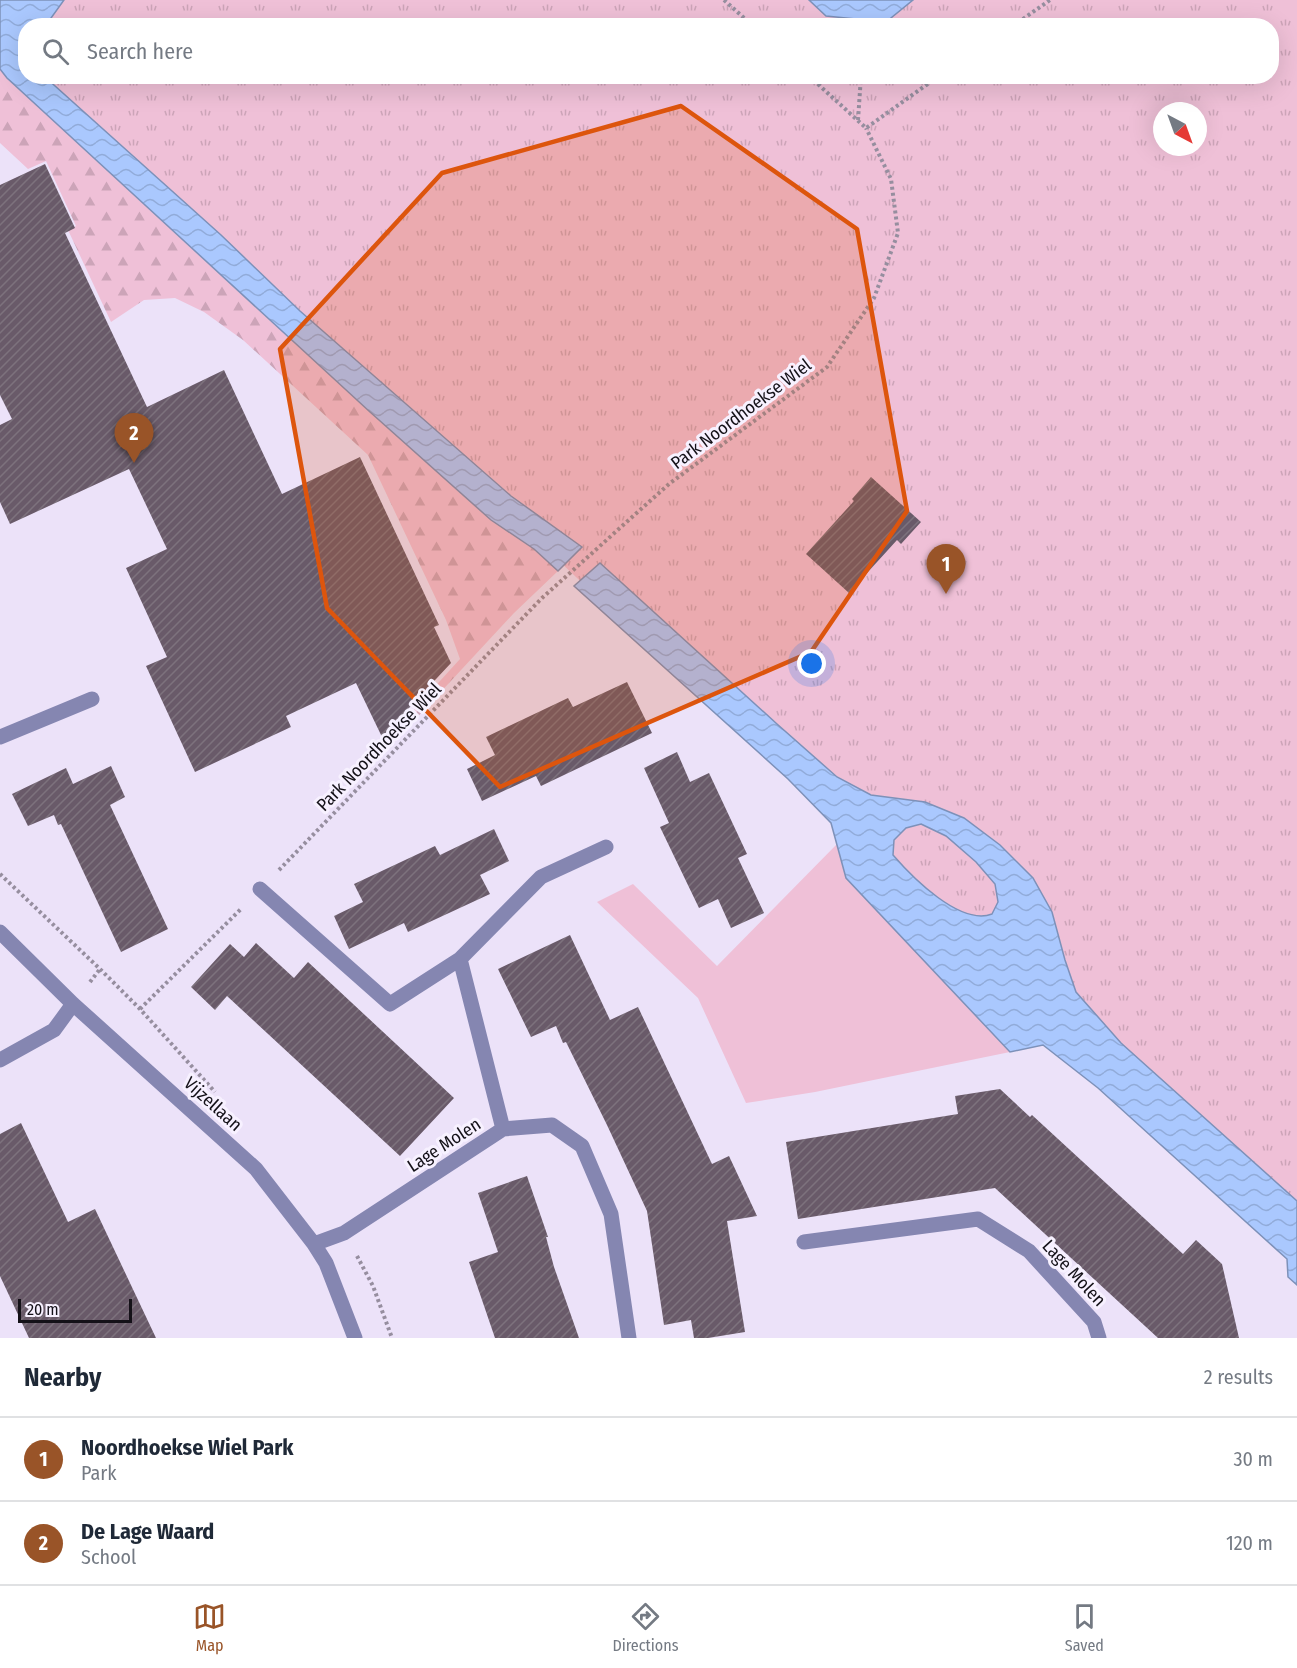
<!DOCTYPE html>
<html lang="en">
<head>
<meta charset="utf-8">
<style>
  :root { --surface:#fff; --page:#f6f6f7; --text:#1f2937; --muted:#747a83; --line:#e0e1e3; --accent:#995428 }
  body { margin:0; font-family:"Fira Sans Condensed",sans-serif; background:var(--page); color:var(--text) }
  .compass { position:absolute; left:1153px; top:102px; width:54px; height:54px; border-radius:50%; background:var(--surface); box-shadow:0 6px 24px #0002; rotate:139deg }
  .scale { position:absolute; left:18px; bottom:15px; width:114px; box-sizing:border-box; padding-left:6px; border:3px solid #141118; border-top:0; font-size:16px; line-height:21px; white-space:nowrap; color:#141118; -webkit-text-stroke:4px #f7f1ff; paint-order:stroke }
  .you { position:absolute; left:812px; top:664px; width:21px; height:21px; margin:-15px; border:4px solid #fff; border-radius:50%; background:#1a73e8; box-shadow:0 0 0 9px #1a73e833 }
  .badge { display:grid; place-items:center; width:39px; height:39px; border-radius:50%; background:var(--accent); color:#fff; font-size:20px; font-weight:700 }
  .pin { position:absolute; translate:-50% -50px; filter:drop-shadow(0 2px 3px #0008) }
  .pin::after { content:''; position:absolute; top:32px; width:21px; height:18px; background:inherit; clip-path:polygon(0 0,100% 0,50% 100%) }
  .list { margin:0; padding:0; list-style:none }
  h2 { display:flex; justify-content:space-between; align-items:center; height:78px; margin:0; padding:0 24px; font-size:26px }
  h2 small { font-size:20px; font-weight:400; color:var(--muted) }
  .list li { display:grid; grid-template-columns:39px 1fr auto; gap:18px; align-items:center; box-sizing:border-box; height:84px; padding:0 24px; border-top:2px solid var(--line) }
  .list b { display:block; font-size:22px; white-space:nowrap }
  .list p { margin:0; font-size:20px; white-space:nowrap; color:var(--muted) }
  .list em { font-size:20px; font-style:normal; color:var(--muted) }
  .icon { flex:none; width:33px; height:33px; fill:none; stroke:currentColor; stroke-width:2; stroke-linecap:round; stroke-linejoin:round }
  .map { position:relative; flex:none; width:1297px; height:1338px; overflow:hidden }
  .search { position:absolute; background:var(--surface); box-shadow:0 6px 24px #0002; left:18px; right:18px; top:18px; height:66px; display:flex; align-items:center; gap:15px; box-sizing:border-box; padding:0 21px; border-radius:24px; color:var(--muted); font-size:22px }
  .sheet { height:246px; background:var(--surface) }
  nav { display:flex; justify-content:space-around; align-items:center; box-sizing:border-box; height:84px; border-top:2px solid var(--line); background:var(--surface); font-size:16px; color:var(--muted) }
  nav a { display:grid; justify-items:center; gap:3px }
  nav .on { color:var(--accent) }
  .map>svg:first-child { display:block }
  .grass { fill:#efc0d7 }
  .forest { fill:url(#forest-firs) }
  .park { fill:url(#park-tufts); fill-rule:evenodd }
  .water { fill:url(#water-waves); stroke:#7d91b9; stroke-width:1.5; fill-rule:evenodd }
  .building { fill:url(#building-hatch) }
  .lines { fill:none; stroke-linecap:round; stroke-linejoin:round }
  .path { stroke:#968e9f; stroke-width:4; stroke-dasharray:3 3; stroke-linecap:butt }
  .minor { stroke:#8586b1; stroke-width:15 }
  .marked { fill:#dd550d; fill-opacity:0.2; stroke:#dd550d; stroke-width:4.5; stroke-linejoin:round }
  .labels { text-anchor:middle; stroke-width:6; stroke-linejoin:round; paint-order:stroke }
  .street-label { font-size:18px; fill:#141118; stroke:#f7f1ff }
</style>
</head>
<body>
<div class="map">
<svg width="1297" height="1338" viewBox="0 0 1297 1338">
  <defs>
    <pattern id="forest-firs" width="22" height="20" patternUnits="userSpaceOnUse" patternTransform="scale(1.5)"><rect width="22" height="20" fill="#efc0d7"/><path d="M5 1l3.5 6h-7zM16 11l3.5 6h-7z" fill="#cca4b8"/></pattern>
    <pattern id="park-tufts" width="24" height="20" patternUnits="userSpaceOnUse" patternTransform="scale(1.5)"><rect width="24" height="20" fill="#efc0d7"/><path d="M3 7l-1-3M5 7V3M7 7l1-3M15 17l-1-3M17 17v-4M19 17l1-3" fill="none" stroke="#cca4b8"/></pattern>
    <pattern id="water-waves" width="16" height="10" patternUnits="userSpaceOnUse" patternTransform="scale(1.5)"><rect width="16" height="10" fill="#aac8fe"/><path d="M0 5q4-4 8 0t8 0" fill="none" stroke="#91abd9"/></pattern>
    <pattern id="building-hatch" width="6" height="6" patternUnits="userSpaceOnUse" patternTransform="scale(1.5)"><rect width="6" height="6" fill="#695a69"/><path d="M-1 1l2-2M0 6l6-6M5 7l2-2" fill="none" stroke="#7d727d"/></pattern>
  </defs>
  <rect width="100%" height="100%" fill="#ece2f9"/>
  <!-- grass -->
  <path class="grass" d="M837,844l9,34 164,174 -195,40 -69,11 -48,-105 -101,-96 36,-18 84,82z"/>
  <!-- forest -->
  <path class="forest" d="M0,69l7,9 363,334 121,108 43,29 24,22 -44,42 -129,139 -7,-3 82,-90 -14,-39 -78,-165 -125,-115 -39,-28 -29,-14 -31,2 -33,22 -43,-92 8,-4 -30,-65 -18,8 -28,-26z"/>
  <!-- park -->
  <path class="park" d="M0,0h1297v1241l-333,-297 -739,-699 -196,-168 1243,-1v-50h-1246l-1,47zM1162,111h36v36h-36z"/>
  <!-- water -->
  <path class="water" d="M0,0h64l-18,25 -20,1 -1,27 -2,3 2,3 1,17 19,1 176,158 79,76 211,185 71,51 -24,24 -24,-22 -43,-29 -121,-108 -363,-334 -7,-9z
    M809,0h104l-27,22 -60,-6z
    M600,563l177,161 60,53 34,18 54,7 39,16 36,27 33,33 19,34 13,48 11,32 45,51 176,158v84l-9,-8 -1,-18 -189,-171 -55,-43 -33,7 -164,-174 -15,-55 -43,-44 -214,-193zM921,824l25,12 30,26 19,22 3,18 -6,12c-32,12 -80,-37 -99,-59l1,-15 12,-12z"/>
  <!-- building -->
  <path class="building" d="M45,164l30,64 -10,5 82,174 77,-37 58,124 78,-37 79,168 -5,2 17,36 -69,74 -26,-54 -70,33 5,11 -96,45 -49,-106 21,-9 -41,-89 41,-19 -38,-80 -119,55 -10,-22v-77l12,-6 -12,-24v-210z
    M871,477l50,45 -20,22 -4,-4 -48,53 -43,-39 48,-53 -2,-2z
    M627,682l25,51 -111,53 -5,-10 -54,25 -15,-32 28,-14 -9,-18 82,-39 5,9z
    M677,752l13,30 19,-9 38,81 -9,4 26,55 -33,15 -13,-29 -19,9 -39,-81 9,-4 -25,-55z
    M111,766l14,31 -15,8 58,124 -47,23 -60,-128 -3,1 -4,-10 -26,11 -16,-32 54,-26 7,16z
    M494,829l15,32 -29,14 10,19 -82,38 -4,-9 -55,26 -15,-33 29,-14 -9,-18 81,-38 5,9z
    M570,935l40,85 28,-13 74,157 17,-8 28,60 -30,5 18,111 -37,6h-14l-3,-18 -27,5 -17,-114 -40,-86 -41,-83 -3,1 -7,-17 -25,11 -33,-68z
    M256,943l38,35 14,-16 146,136 -54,58 -173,-160 -12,14 -24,-23 39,-43 14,13z
    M1000,1089l30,28 2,-2 151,139 13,-14 26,24 17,74h-81l-163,-150 -197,31 -12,-77 172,-28 -3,-18z
    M21,1123l47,99 27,-13 61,129h-127l-29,-62v-142z
    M527,1176l21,61h-2l8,30 25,71h-84l-26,-76 29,-10 -20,-59z"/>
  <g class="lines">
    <!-- path -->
    <path class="path" d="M724,0l29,26
      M1013,26l37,-26
      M809,76l57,52 73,-52
      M858,120l3,-44
      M279,870l263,-272 127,-114 158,-117 47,-69 24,-65 -7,-54 -25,-51
      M0,874l100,95 40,40 75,83
      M90,982l10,-13
      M140,1009l102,-101
      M357,1256l16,30 19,52"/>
    <!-- minor -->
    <path class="minor" d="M0,737l92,-38
      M260,889l130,115 70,-45 81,-82 65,-30
      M0,932l73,72 183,165 58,75 12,19 29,75
      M460,959l43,170
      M0,1060l54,-30 19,-26
      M804,1242l174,-23 51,32 65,71 5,16
      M314,1244l30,-11 159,-104 49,-4 30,21 29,68 18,124"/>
  </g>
  <!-- marked area -->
  <path class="marked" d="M681,106l176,123 50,282 -96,141 -311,135 -173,-179 -47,-259 162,-176z"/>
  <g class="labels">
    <!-- street labels -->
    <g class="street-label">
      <text transform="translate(741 414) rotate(-37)" y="6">Park Noordhoekse Wiel</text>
      <text transform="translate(379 747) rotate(-46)" y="6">Park Noordhoekse Wiel</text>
      <text transform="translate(213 1104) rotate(42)" y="6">Vijzellaan</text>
      <text transform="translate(444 1145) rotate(-33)" y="6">Lage Molen</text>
      <text transform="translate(1074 1273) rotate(47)" y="6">Lage Molen</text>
    </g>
  </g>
</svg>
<svg class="compass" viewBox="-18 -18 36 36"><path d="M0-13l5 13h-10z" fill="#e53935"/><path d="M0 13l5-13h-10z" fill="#747a83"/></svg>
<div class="scale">20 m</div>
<div class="you"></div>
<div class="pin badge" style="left:946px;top:594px">1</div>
<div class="pin badge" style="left:134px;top:463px">2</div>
<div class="search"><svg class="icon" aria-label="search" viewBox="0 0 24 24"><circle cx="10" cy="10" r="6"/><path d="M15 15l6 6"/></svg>Search here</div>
</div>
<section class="sheet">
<h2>Nearby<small>2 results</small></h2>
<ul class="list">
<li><span class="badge">1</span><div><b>Noordhoekse Wiel Park</b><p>Park</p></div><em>30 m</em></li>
<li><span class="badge">2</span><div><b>De Lage Waard</b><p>School</p></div><em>120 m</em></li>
</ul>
</section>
<nav>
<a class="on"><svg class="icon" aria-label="map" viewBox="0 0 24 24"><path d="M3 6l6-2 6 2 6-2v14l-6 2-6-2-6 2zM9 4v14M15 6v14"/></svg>Map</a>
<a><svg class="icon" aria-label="directions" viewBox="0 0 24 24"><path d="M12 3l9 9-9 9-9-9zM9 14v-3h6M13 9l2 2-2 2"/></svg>Directions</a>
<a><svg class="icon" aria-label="saved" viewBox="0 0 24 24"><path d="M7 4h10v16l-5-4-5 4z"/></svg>Saved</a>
</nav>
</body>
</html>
